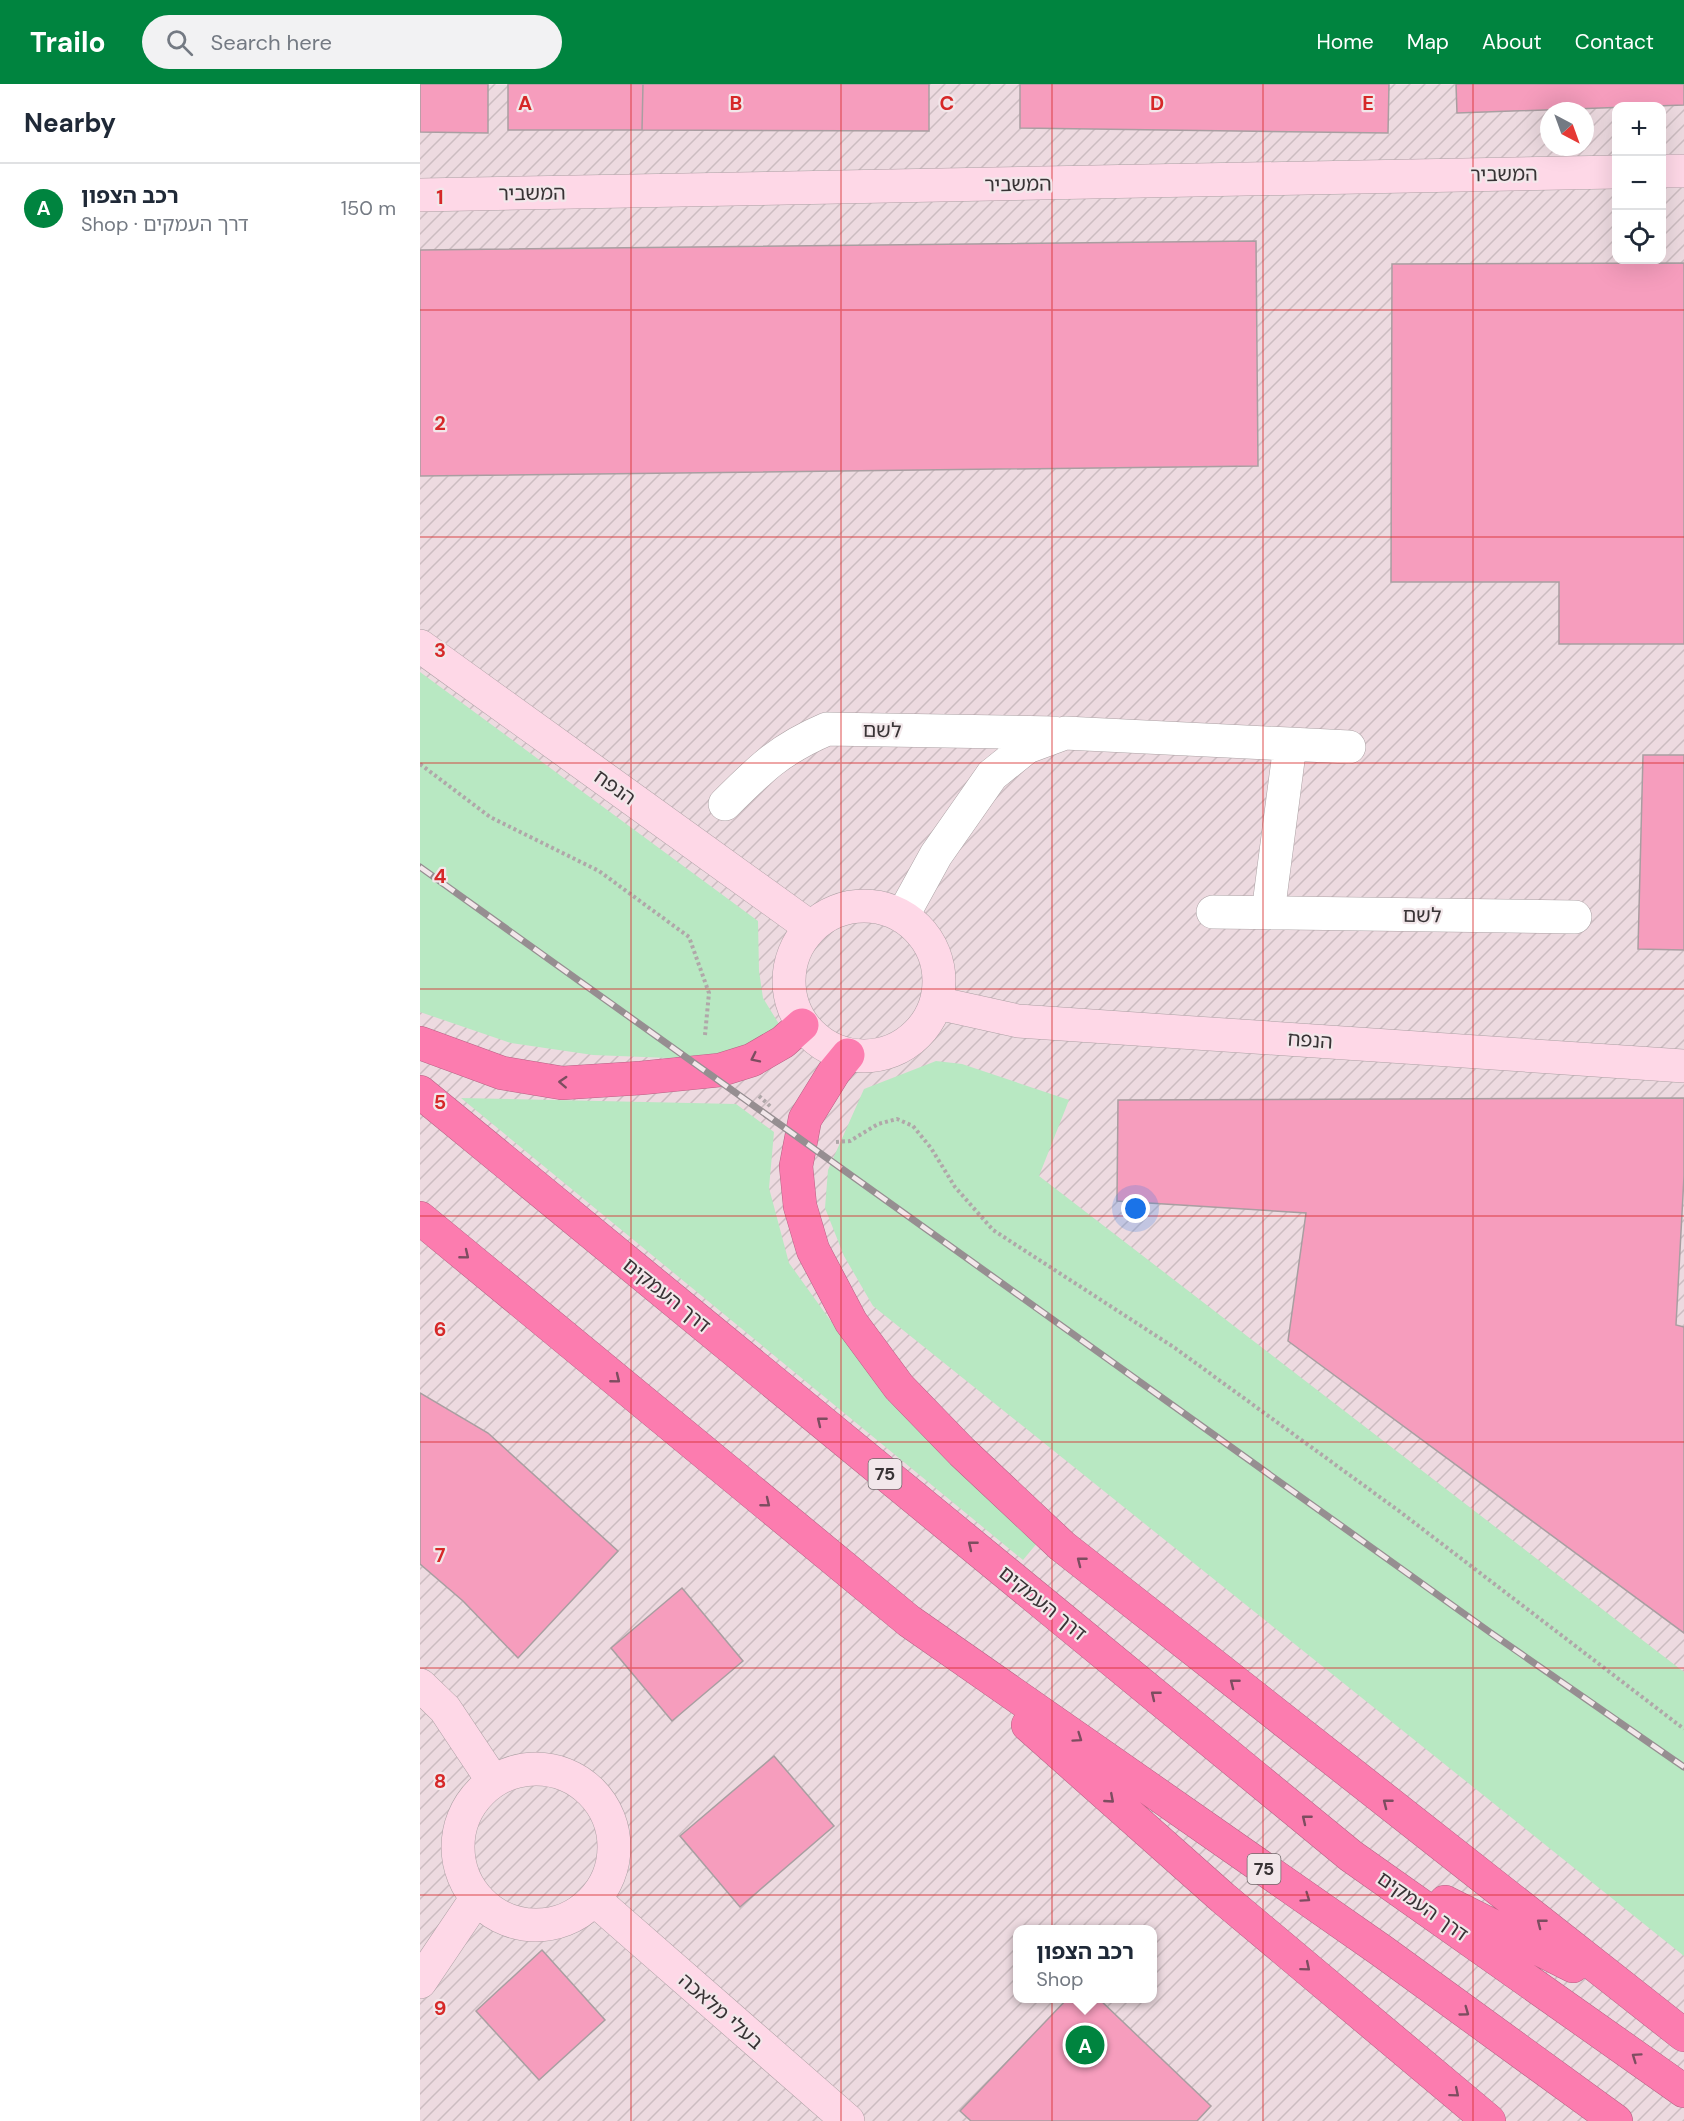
<!DOCTYPE html>
<html lang="en">
<head>
<meta charset="utf-8">
<style>
  :root { --surface:#fff; --page:#f2f2f3; --text:#1f2937; --muted:#747a83; --line:#e0e1e3; --accent:#00843f }
  body { margin:0; font-family:"DM Sans","Noto Sans Hebrew",sans-serif; background:var(--page); color:var(--text) }
  .controls { position:absolute; right:18px; top:18px; display:grid; overflow:hidden; border-radius:12px; box-shadow:0 6px 24px #0002 }
  .controls button { width:54px; height:54px; display:grid; place-items:center; padding:0; border:0; border-bottom:2px solid var(--line); background:var(--surface); color:var(--text); font:30px sans-serif }
  .compass { position:absolute; left:1120px; top:18px; width:54px; height:54px; border-radius:50%; background:var(--surface); box-shadow:0 6px 24px #0002; rotate:139deg }
  .you { position:absolute; left:716px; top:1125px; width:21px; height:21px; margin:-15px; border:4px solid #fff; border-radius:50%; background:#1a73e8; box-shadow:0 0 0 9px #1a73e833 }
  .badge { display:grid; place-items:center; width:39px; height:39px; border-radius:50%; background:var(--accent); color:#fff; font-size:20px; font-weight:700 }
  .pin { position:absolute; translate:-50% -50%; border:3px solid #fff; box-shadow:0 2px 6px #0006 }
  .popup { position:absolute; left:593px; top:1841px; width:144px; height:78px; box-sizing:border-box; display:grid; place-content:center; border-radius:12px; background:var(--surface); filter:drop-shadow(0 2px 4px #0005); font-size:20px; white-space:nowrap; color:var(--muted) }
  .popup b { font-size:22px; color:var(--text) }
  .popup::after { content:''; position:absolute; left:50%; top:100%; margin-left:-12px; border:12px solid transparent; border-top-color:var(--surface) }
  .list { margin:0; padding:0; list-style:none }
  h2 { display:flex; justify-content:space-between; align-items:center; height:78px; margin:0; padding:0 24px; font-size:26px }
  h2 small { font-size:20px; font-weight:400; color:var(--muted) }
  .list li { display:grid; grid-template-columns:39px 1fr auto; gap:18px; align-items:center; box-sizing:border-box; height:90px; padding:0 24px; border-top:2px solid var(--line) }
  .list b { display:block; font-size:22px; white-space:nowrap }
  .list p { margin:0; font-size:20px; white-space:nowrap; color:var(--muted) }
  .list em { font-size:20px; font-style:normal; color:var(--muted) }
  .icon { flex:none; width:33px; height:33px; fill:none; stroke:currentColor; stroke-width:2; stroke-linecap:round; stroke-linejoin:round }
  .map { position:relative; flex:none; width:1264px; height:2037px; overflow:hidden }
  header { display:flex; align-items:center; gap:36px; box-sizing:border-box; height:84px; padding:0 30px; background:var(--accent); color:#fff }
  header strong { font-size:28px }
  nav { display:flex; gap:33px; margin-inline-start:auto; font-size:21px }
  .search { width:420px; height:54px; background:var(--page); display:flex; align-items:center; gap:15px; box-sizing:border-box; padding:0 21px; border-radius:33px; color:var(--muted); font-size:22px }
  main { display:flex }
  aside { flex:1; background:var(--surface) }
  .map>svg:first-child { display:block }
  .industrial { fill:url(#industrial-furrows); fill-rule:evenodd }
  .grass { fill:#b8e8c2 }
  .building { fill:#f69dbd; stroke:#a99ea1; stroke-width:1.5 }
  .lines { fill:none; stroke-linecap:round; stroke-linejoin:round }
  .street-casing { stroke:#aca1a4; stroke-width:34 }
  .secondary-casing { stroke:#aca1a4; stroke-width:34 }
  .highway-casing { stroke:#b76284; stroke-width:34 }
  .path { stroke:#b0a7a9; stroke-width:4; stroke-dasharray:3 3; stroke-linecap:butt }
  .street { stroke:#fff; stroke-width:33 }
  .secondary { stroke:#fed8e7; stroke-width:33 }
  .highway { stroke:#fc7caf; stroke-width:33 }
  .rail-casing { stroke:#968e91; stroke-width:7 }
  .rail { stroke:#f2e7ea; stroke-width:4.5; stroke-dasharray:14; stroke-linecap:butt }
  .oneway { stroke:#7d4d60 }
  .grid { fill:none; stroke:#d62828; stroke-width:1.5; stroke-opacity:0.55 }
  .labels { text-anchor:middle; stroke-width:4.5; stroke-linejoin:round; paint-order:stroke }
  .shield { fill:#f2e7ea; stroke:#70696b; stroke-width:1.5 }
  .shield-label { font-size:18px; font-weight:bold; fill:#383335 }
  .street-label { font-size:20px; fill:#383335; stroke:#f2e7ea }
  .grid-label { font-size:20px; text-anchor:middle; font-weight:bold; fill:#d62828; stroke:#f2e7ea; stroke-width:4.5; stroke-linejoin:round; paint-order:stroke }
</style>
</head>
<body>
<header>
<strong>Trailo</strong>
<div class="search"><svg class="icon" aria-label="search" viewBox="0 0 24 24"><circle cx="10" cy="10" r="6"/><path d="M15 15l6 6"/></svg>Search here</div>
<nav><a>Home</a><a>Map</a><a>About</a><a>Contact</a></nav>
</header>
<main>
<aside>
<h2>Nearby<small></small></h2>
<ul class="list">
<li><span class="badge">A</span><div><b>רכב הצפון</b><p>Shop · דרך העמקים</p></div><em>150 m</em></li>
</ul>
</aside>
<div class="map">
<svg width="1264" height="2037" viewBox="0 0 1264 2037">
  <defs>
    <pattern id="industrial-furrows" width="10" height="10" patternUnits="userSpaceOnUse" patternTransform="scale(1.5)"><rect width="10" height="10" fill="#eddae0"/><path d="M-1 1l2-2M0 10L10 0M9 11l2-2" fill="none" stroke="#ccbcc1"/></pattern>
  </defs>
  <rect width="100%" height="100%" fill="#f2e7ea"/>
  <!-- industrial -->
  <path class="industrial" d="M0,0h1264v2037h-1264zM1196,22h46v154h-46zM1129,27h36v36h-36zM598,1846h134v68h-134z"/>
  <!-- grass -->
  <path class="grass" d="M0,588l338,249 1,50 4,27 19,31 -40,22 -73,7 -76,-3 -82,-12 -91,-31z
    M516,977l26,3 107,36 -30,76 645,496v284l-811,-650 -29,-50 -19,-48 3,-38 36,-81z
    M41,1014l275,6 38,28 -5,56 20,75 98,136 151,143 -15,18z"/>
  <!-- building -->
  <path class="building" d="M0,0h68v49l-68,-1z
    M88,0h135l-1,46h-134z
    M223,0h286v47l-287,-1z
    M600,0h369l-1,49 -368,-5z
    M1036,0h228v21l-227,8z
    M836,157l2,225 -838,10v-226z
    M1264,179v381h-125v-62h-168l1,-318z
    M1223,671h41v195l-46,-1z
    M1264,1014v78l-8,149 8,2v306l-396,-292 18,-128 -189,-12 1,-101z
    M0,1309l68,40 130,118 -100,107 -55,-57 -43,-37z
    M262,1504l61,73 -71,60 -61,-73z
    M354,1672l60,70 -94,81 -60,-71z
    M122,1866l63,70 -66,60 -63,-69z
    M648,1914h30l113,108 -14,15h-226l-11,-10z"/>
  <g class="lines">
    <!-- street casing -->
    <g class="street-casing">
      <path id="street" d="M305,720c35,-35 55,-55 102,-75l227,4
        M793,828l362,5
        M848,829l22,-168
        M483,831l33,-60 56,-80 35,-28 38,-14 284,14"/>
    </g>
    <!-- secondary casing -->
    <g class="secondary-casing">
      <path id="secondary" d="M1242,87h22
        M0,111l1196,-23
        M0,562l390,281
        M369 897a75 75 0 1 1 150 0a75 75 0 1 1-150 0Z
        M517,919l81,18 666,45
        M0,1601l25,24 48,72
        M38 1763a78 78 0 1 1 156 0a78 78 0 1 1-156 0Z
        M175,1816l253,221
        M0,1898l56,-83"/>
    </g>
    <!-- highway casing -->
    <g class="highway-casing">
      <path id="highway" d="M0,959l82,30 60,10 79,-5 79,-8 32,-10 31,-18 19,-17
        M428,971l-14,17 -29,47 -9,47 4,40 13,44 38,72 48,65 63,65 100,94 622,489
        M0,1008l931,764 333,235
        M0,1134l489,403 473,330 234,170
        M608,1641l195,173 266,223
        M1025,1818l128,64"/>
    </g>
    <!-- path -->
    <path class="path" d="M0,680l70,53 109,54 90,66 20,56 -4,42
      M339,1012l12,11
      M416,1058l14,-1 28,-17 19,-5 16,7 18,22 24,39 38,43 182,118 224,163 285,218"/>
    <!-- street -->
    <use href="#street" class="street"/>
    <!-- secondary -->
    <use href="#secondary" class="secondary"/>
    <!-- highway -->
    <use href="#highway" class="highway"/>
    <!-- rail casing -->
    <g class="rail-casing">
      <path id="rail" d="M0,783l1071,766 193,134"/>
    </g>
    <!-- rail -->
    <use href="#rail" class="rail"/>
  </g>
  <!-- one-way arrows -->
  <defs><path id="oneway-chevron" d="M-2-3.5L2.5 0L-2 3.5" fill="none" stroke-width="1.6" stroke-linecap="round" stroke-linejoin="round" transform="scale(1.5)"/></defs>
  <g class="oneway">
    <use href="#oneway-chevron" transform="translate(335 974) rotate(154)"/>
    <use href="#oneway-chevron" transform="translate(143 998) rotate(-177)"/>
    <use href="#oneway-chevron" transform="translate(45 1171) rotate(39)"/>
    <use href="#oneway-chevron" transform="translate(196 1295) rotate(39)"/>
    <use href="#oneway-chevron" transform="translate(401 1337) rotate(-141)"/>
    <use href="#oneway-chevron" transform="translate(346 1419) rotate(39)"/>
    <use href="#oneway-chevron" transform="translate(552 1461) rotate(-141)"/>
    <use href="#oneway-chevron" transform="translate(661 1477) rotate(-142)"/>
    <use href="#oneway-chevron" transform="translate(814 1599) rotate(-142)"/>
    <use href="#oneway-chevron" transform="translate(735 1611) rotate(-141)"/>
    <use href="#oneway-chevron" transform="translate(658 1654) rotate(35)"/>
    <use href="#oneway-chevron" transform="translate(690 1715) rotate(41)"/>
    <use href="#oneway-chevron" transform="translate(967 1719) rotate(-142)"/>
    <use href="#oneway-chevron" transform="translate(886 1735) rotate(-141)"/>
    <use href="#oneway-chevron" transform="translate(886 1814) rotate(35)"/>
    <use href="#oneway-chevron" transform="translate(1121 1839) rotate(-142)"/>
    <use href="#oneway-chevron" transform="translate(886 1883) rotate(40)"/>
    <use href="#oneway-chevron" transform="translate(1045 1928) rotate(36)"/>
    <use href="#oneway-chevron" transform="translate(1216 1973) rotate(-145)"/>
    <use href="#oneway-chevron" transform="translate(1035 2009) rotate(40)"/>
  </g>
  <!-- grid -->
  <path class="grid" d="M211,0v2037M421,0v2037M632,0v2037M843,0v2037M1053,0v2037M0,226h1264M0,453h1264M0,679h1264M0,905h1264M0,1132h1264M0,1358h1264M0,1584h1264M0,1811h1264"/>
  <g class="labels">
    <!-- shield labels -->
    <g class="shield">
      <rect x="448.5" y="1375" width="33" height="30" rx="4.5"/>
      <rect x="827.5" y="1770" width="33" height="30" rx="4.5"/>
    </g>
    <g class="shield-label">
      <text x="465" y="1396">75</text>
      <text x="844" y="1791">75</text>
    </g>
    <!-- street labels -->
    <g class="street-label">
      <text transform="translate(1084 90) rotate(-1)" y="7">המשביר</text>
      <text transform="translate(598 100) rotate(-1)" y="7">המשביר</text>
      <text transform="translate(112 109) rotate(-1)" y="7">המשביר</text>
      <text transform="translate(462 646) rotate(1)" y="7">לשם</text>
      <text transform="translate(195 703) rotate(35)" y="7">הנפח</text>
      <text transform="translate(1002 831) rotate(1)" y="7">לשם</text>
      <text transform="translate(890 956) rotate(4)" y="7">הנפח</text>
      <text transform="translate(247 1211) rotate(39)" y="7">דרך העמקים</text>
      <text transform="translate(623 1519) rotate(39)" y="7">דרך העמקים</text>
      <text transform="translate(1003 1822) rotate(35)" y="7">דרך העמקים</text>
      <text transform="translate(301 1927) rotate(41)" y="7">בעלי מלאכה</text>
    </g>
  </g>
  <g class="grid-label">
    <text x="105" y="26">A</text>
    <text x="316" y="26">B</text>
    <text x="527" y="26">C</text>
    <text x="737" y="26">D</text>
    <text x="948" y="26">E</text>
    <text x="20" y="120">1</text>
    <text x="20" y="346">2</text>
    <text x="20" y="573">3</text>
    <text x="20" y="799">4</text>
    <text x="20" y="1025">5</text>
    <text x="20" y="1252">6</text>
    <text x="20" y="1478">7</text>
    <text x="20" y="1704">8</text>
    <text x="20" y="1931">9</text>
  </g>
</svg>
<div class="controls">
<button>+</button>
<button>−</button>
<button><svg class="icon" aria-label="locate" viewBox="0 0 24 24"><circle cx="12" cy="12" r="6"/><path d="M12 2v4M12 18v4M2 12h4M18 12h4"/></svg></button>
</div>
<svg class="compass" viewBox="-18 -18 36 36"><path d="M0-13l5 13h-10z" fill="#e53935"/><path d="M0 13l5-13h-10z" fill="#747a83"/></svg>
<div class="you"></div>
<div class="pin badge" style="left:665px;top:1961px">A</div>
<div class="popup"><b>רכב הצפון</b>Shop</div>
</div>
</main>
</body>
</html>
